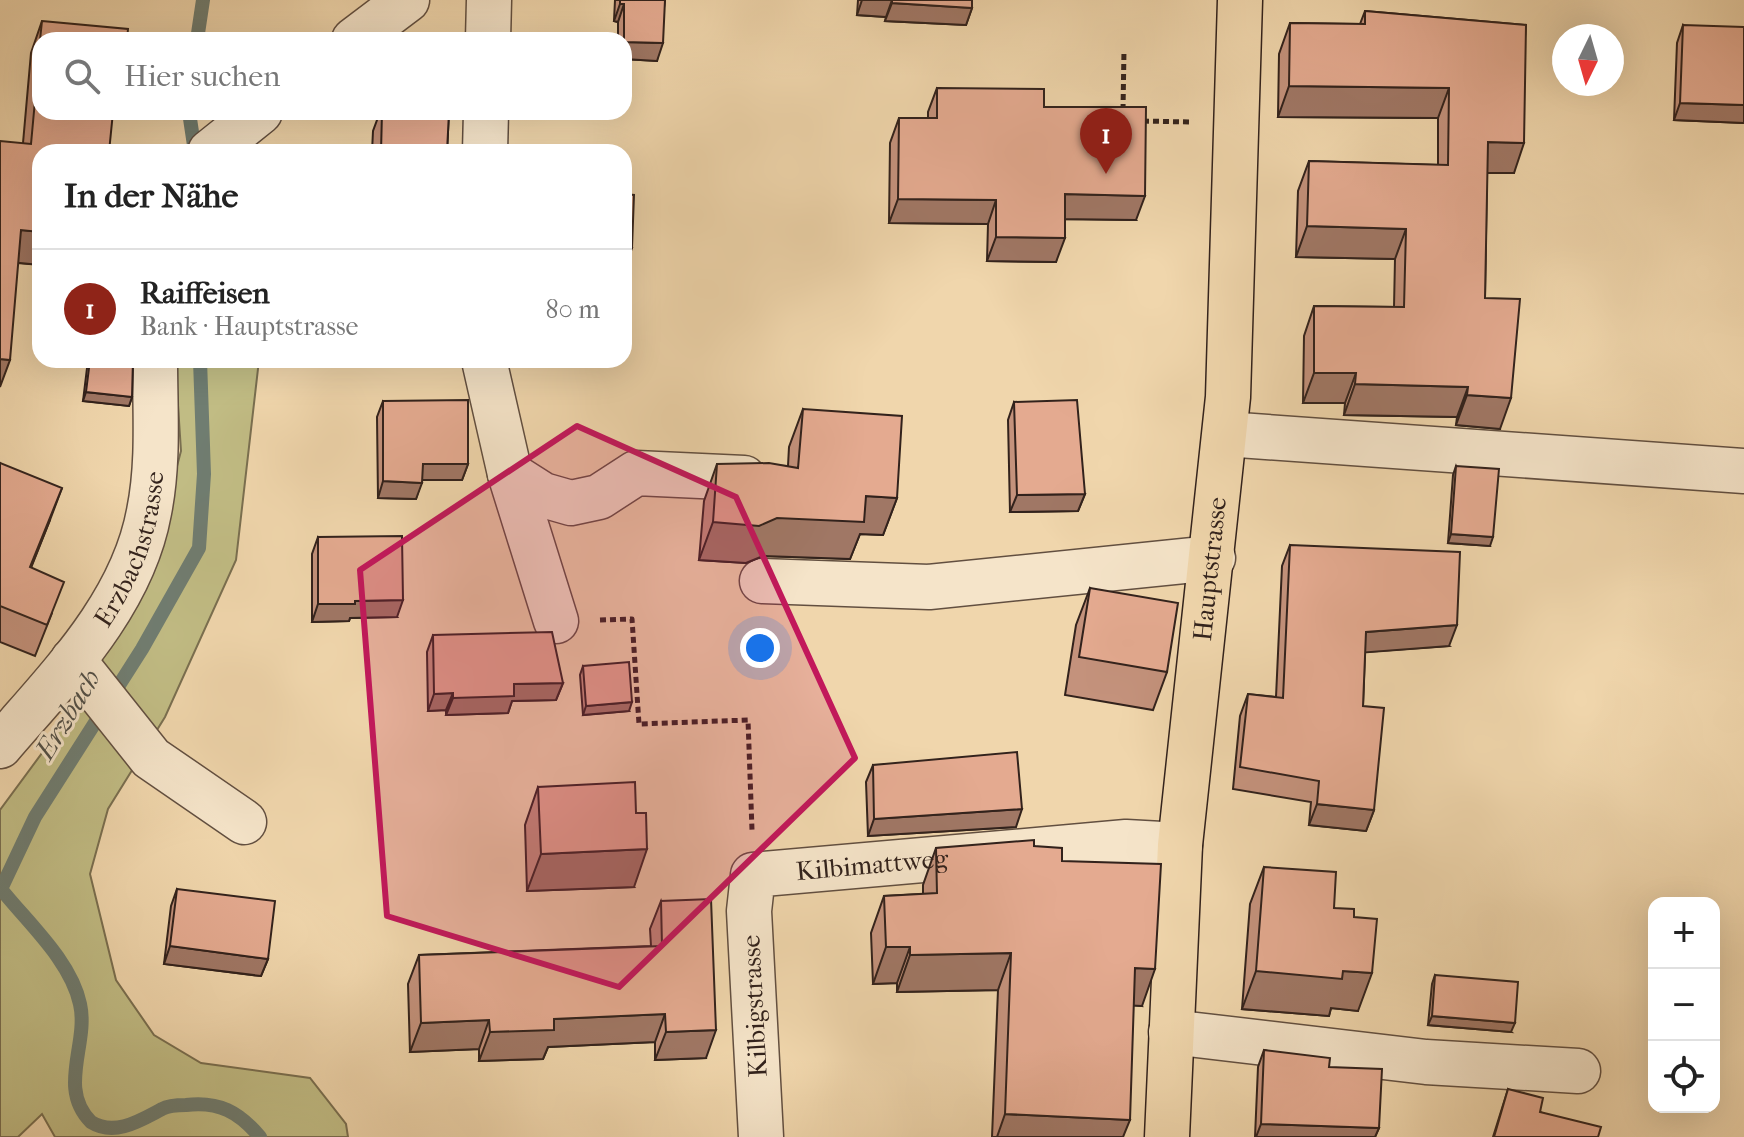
<!DOCTYPE html>
<html lang="de">
<head>
<meta charset="utf-8">
<style>
  :root { --surface:#fff; --page:#f6f6f6; --text:#222; --muted:#767676; --line:#e0e0e0; --accent:#8f2418 }
  body { margin:0; font-family:"IM FELL French Canon",serif; background:var(--page); color:var(--text) }
  .controls { position:absolute; right:24px; bottom:24px; display:grid; overflow:hidden; border-radius:16px; box-shadow:0 8px 32px #0002 }
  .controls button { width:72px; height:72px; display:grid; place-items:center; padding:0; border:0; border-bottom:2px solid var(--line); background:var(--surface); color:var(--text); font:40px sans-serif }
  .compass { position:absolute; left:1552px; top:24px; width:72px; height:72px; border-radius:50%; background:var(--surface); box-shadow:0 8px 32px #0002; rotate:185deg }
  .you { position:absolute; left:760px; top:648px; width:28px; height:28px; margin:-20px; border:6px solid #fff; border-radius:50%; background:#1a73e8; box-shadow:0 0 0 12px #1a73e833 }
  .badge { display:grid; place-items:center; width:52px; height:52px; border-radius:50%; background:var(--accent); color:#fff; font-size:26px; font-weight:700 }
  .pin { position:absolute; translate:-50% -66px; filter:drop-shadow(0 2px 4px #0008) }
  .pin::after { content:''; position:absolute; top:42px; width:28px; height:24px; background:inherit; clip-path:polygon(0 0,100% 0,50% 100%) }
  .list { margin:0; padding:0; list-style:none }
  h2 { display:flex; justify-content:space-between; align-items:center; height:104px; margin:0; padding:0 32px; font-size:34px }
  h2 small { font-size:26px; font-weight:400; color:var(--muted) }
  .list li { display:grid; grid-template-columns:52px 1fr auto; gap:24px; align-items:center; box-sizing:border-box; height:120px; padding:0 32px; border-top:2px solid var(--line) }
  .list b { display:block; font-size:30px; white-space:nowrap }
  .list p { margin:0; font-size:26px; white-space:nowrap; color:var(--muted) }
  .list em { font-size:26px; font-style:normal; color:var(--muted) }
  .icon { flex:none; width:44px; height:44px; fill:none; stroke:currentColor; stroke-width:2; stroke-linecap:round; stroke-linejoin:round }
  .map { position:relative; flex:none; width:1744px; height:1137px; overflow:hidden }
  .search { position:absolute; background:var(--surface); box-shadow:0 8px 32px #0002; left:32px; top:32px; width:600px; height:88px; display:flex; align-items:center; gap:20px; box-sizing:border-box; padding:0 28px; border-radius:24px; color:var(--muted); font-size:30px }
  .panel { position:absolute; background:var(--surface); box-shadow:0 8px 32px #0002; left:32px; top:144px; width:600px; height:224px; border-radius:24px }
  .map>svg:first-child { display:block }
  .green { fill:#c1bc84; stroke:#7a6f50; stroke-width:2 }
  .lines { fill:none; stroke-linecap:round; stroke-linejoin:round }
  .stream { stroke:#707d71; stroke-width:14 }
  .minor-casing { stroke:#624f40; stroke-width:47 }
  .major-casing { stroke:#32221c; stroke-width:47 }
  .path { stroke:#32221c; stroke-width:5; stroke-dasharray:6 4; stroke-linecap:butt }
  .minor { stroke:#f5e4c9; stroke-width:44 }
  .major { stroke:#f0d6ac; stroke-width:44 }
  .wall { fill:#c4927c; stroke:#32221c; stroke-width:2 }
  .shaded-wall { fill:#a07765; stroke:#32221c; stroke-width:2 }
  .building { fill:#e4aa90; stroke:#32221c; stroke-width:2 }
  .marked { fill:#c2185b; fill-opacity:0.2; stroke:#c2185b; stroke-width:6; stroke-linejoin:round }
  .labels { text-anchor:middle; stroke-width:6; stroke-linejoin:round; paint-order:stroke }
  .street-label { font-size:26px; fill:#32221c; stroke:#f5e4c9 }
  .water-label { font-size:28px; font-style:italic; fill:#514f47; stroke:#f5e4c9 }
</style>
</head>
<body>
<div class="map">
<svg width="1744" height="1137" viewBox="0 0 1744 1137">
  <rect width="100%" height="100%" fill="#f0d6ac"/>
  <filter id="stains"><feTurbulence type="fractalNoise" baseFrequency=".0025" numOctaves="4"/><feColorMatrix values="0 0 0 0 .2 0 0 0 0 .09 0 0 0 0 .02 0 0 0 .5 -.17"/></filter>
  <radialGradient id="worn" r=".72"><stop offset=".6" stop-color="#630" stop-opacity="0"/><stop offset="1" stop-color="#630" stop-opacity=".3"/></radialGradient>
  <!-- green -->
  <path class="green" d="M175,360h84l-23,200 -71,157 -57,92 -18,65 26,106 38,55 47,28 109,15 36,46 2,13h-293l-13,-23 -24,23h-18v-327l56,-76 96,-173 29,-110z"/>
  <g class="lines">
    <!-- stream -->
    <path class="stream" d="M197,40l6,-40
      M189,112l6,40
      M200,360l4,114 -5,74 -57,101 -107,168 -34,72c27,34 70,72 79,115 9,40 -23,84 11,118 24,15 50,-2 71,-13 7,-4 17,-4 24,-4 33,-4 53,7 74,32"/>
    <!-- minor casing -->
    <g class="minor-casing">
      <g id="minor">
        <path d="M354,40l53,-40"/>
        <path d="M488,40l1,-40"/>
        <path d="M210,152l50,-40"/>
        <path d="M485,152l1,-40"/>
        <path d="M484,360l26,114 46,147"/>
        <path d="M1225,434l519,37"/>
        <path d="M510,474l33,21 28,8 28,-6 37,-24 108,5"/>
        <path d="M762,581l167,6 284,-29"/>
        <path d="M73,660l78,98 93,64"/>
        <path id="s1" d="M0,746c59,-69 132,-141 149,-234 10,-49 6,-101 6,-152"/>
        <path d="M1171,1032l255,30 152,9"/>
        <path id="s2" d="M761,1137l-12,-226 4,-36 373,-33 54,3"/>
      </g>
    </g>
    <!-- major casing -->
    <g class="major-casing">
      <g id="major">
        <path id="s3" d="M1167,1137l13,-292 48,-448 12,-397"/>
      </g>
    </g>
    <!-- path -->
    <path class="path" d="M1123,110l1,-60
      M1143,121l46,1
      M600,620l32,-1 7,105 109,-4 4,110"/>
    <!-- minor -->
    <use href="#minor" class="minor"/>
    <!-- major -->
    <use href="#major" class="major"/>
  </g>
  <!-- wall -->
  <path class="wall" d="M615,0h50l-8,61 -33,-2v-19h-6v-18l-4,-1z
    M858,0h114v8l-6,17 -81,-4 1,-4 -29,-2z
    M1365,11l161,14 -12,148h-27l-2,125 15,131 -44,-4 1,-8 -113,-2 1,-12h-42l1,-67 10,-30 80,1 1,-48 -99,-2 2,-66 11,-30 129,4v-47l-160,-1 1,-63 11,-31 70,1z
    M42,21l-2,244 -22,-2 5,-120 8,-90z
    M1683,25l61,98 -70,-3 3,-77z
    M937,88l107,19 92,113 -71,-1 -9,43 -69,-1 1,-37 -99,-1 1,-80 9,-25h29v-6z
    M380,112h69l-2,40h-75l1,-21z
    M88,360h45l-1,37 -3,9 -46,-5z
    M383,401l85,63 -6,16h-40l-6,19 -38,-1 -1,-81z
    M1014,402l71,92 -7,17 -68,1 -2,-92z
    M803,409l94,89 -14,37 -23,-1 -10,25 -87,-3 -17,7 -47,-3 5,-59 13,-37 71,2 1,-19z
    M0,463l50,57 -19,48 21,45 -17,43 -35,-14z
    M1456,466l34,80 -42,-3 5,-68z
    M318,537l79,80 -47,1 -1,3 -37,1v-68z
    M1290,545l159,101 -84,6 -2,54 11,104 -8,21 -57,-6 2,-23 -78,-13 7,-73 8,-22 28,3 6,-131z
    M1090,588l77,84 -14,38 -88,-15 11,-70z
    M433,635l130,48 -7,17 -44,1 -4,12 -62,2v-5l-18,1 -1,-59z
    M583,666l46,45 -46,4 -3,-40z
    M873,765l143,62 -148,9 -2,-54z
    M538,787l96,100 -107,4 -2,-66z
    M1034,846l28,15 80,145 -9,-1 -10,132h-131l6,-147 -101,2v-9l-24,1 -2,-51 13,-37 39,-2v-9l13,-37z
    M1264,867l70,41 20,9 4,94 -27,-3 -2,8 -87,-7 8,-105z
    M177,889l91,70 -7,17 -97,-12 7,-58z
    M661,901l45,157 -51,2v-18l-107,5 -5,12 -64,2v-12l-69,3 -2,-68 11,-29 232,-9 -1,-17z
    M1435,975l76,57 -83,-7 4,-41z
    M1264,1050l65,17 50,61 -4,9h-120l3,-70z
    M1508,1089l32,23 58,25h-105z"/>
  <!-- shaded-wall -->
  <path class="shaded-wall" d="M862,0h30l-6,17 -29,-2z
    M892,3l80,5 -6,17 -81,-4z
    M620,4h4l-6,18 -4,-1z
    M624,42l39,1 -6,18 -33,-2z
    M1289,86l160,2 -11,30 -160,-1z
    M1680,103l64,2v18l-70,-3z
    M1488,142l36,1 -10,30h-37z
    M1065,194l80,2 -9,24 -79,-1z
    M898,199l98,1 -8,24 -99,-1z
    M1307,226l99,3 -11,30 -99,-2z
    M21,230l19,2v33l-30,-3z
    M996,237l69,1 -9,24 -69,-1z
    M624,248h8l-6,18 -2,-1z
    M0,359l10,1 -10,27z
    M1314,373h42l-11,30h-42z
    M1355,384l113,3 -11,30 -113,-2z
    M86,392l46,5 -3,9 -46,-5z
    M1467,395l44,3 -11,31 -44,-4z
    M423,464h45l-6,16h-45z
    M383,481l39,2 -6,16 -38,-1z
    M62,488l-12,32 -32,79 12,-32z
    M1085,494l-7,17 -68,1 7,-17z
    M866,496l31,2 -14,37 -23,-1 -10,25 -87,-3 -17,7 -47,-3 14,-38z
    M1451,534l42,3 -3,9 -42,-3z
    M403,600l-6,17 -47,1 -1,3 -37,1 6,-18 37,-3z
    M1457,625l-8,21 -91,7 8,-21z
    M563,683l-7,17 -44,1 -4,12 -62,2 7,-17 61,-14z
    M453,693l-7,17 -18,1 6,-17z
    M632,702l-3,9 -46,4 3,-9z
    M1317,804l57,6 -8,21 -57,-6z
    M1022,809l-6,18 -148,9 6,-17z
    M647,849l-13,38 -107,4 14,-37z
    M170,946l98,13 -7,17 -97,-12z
    M886,947h24l-13,36 -24,1z
    M1011,953l-13,37 -101,2 13,-37z
    M1135,968l20,1 -13,37 -21,-1z
    M1256,971h87l29,2 -14,38 -27,-3 -2,8 -87,-7z
    M665,1014l-10,28 -107,5 -5,12 -64,2 11,-29 64,-13z
    M1432,1016l83,7 -4,9 -83,-7z
    M489,1020l-10,29 -69,3 11,-29z
    M716,1030l-10,28 -51,2 11,-28z
    M1005,1114l125,6 -7,17h-126z
    M1261,1124l118,4 -4,9h-119z"/>
  <!-- building -->
  <path class="building" d="M620,0h45l-2,43 -39,-1v-38h-4z
    M892,0h80v8l-80,-5z
    M1365,11l161,14 -2,118 -36,-1 -3,156 35,1 -9,99 -44,-3 1,-8 -113,-3 1,-11h-42v-67l90,1 2,-78 -99,-3 2,-65 139,4 1,-77 -160,-2 1,-63 75,1z
    M42,21l86,8 -1,11h-87z
    M1683,25l61,2v78l-64,-2z
    M40,46v66h73l-4,40h-69v80l-19,-2 -11,130 -10,-1v-218l31,3z
    M937,88l107,1v18h102l-1,89 -80,-2v44l-69,-1v-37l-98,-1 1,-81h38z
    M382,112h67l-2,40h-66z
    M624,194l10,1 -2,53h-8z
    M90,360h43l-1,37 -46,-5z
    M468,400v64h-45l-1,19 -39,-2v-80z
    M1077,400l8,94 -68,1 -3,-93z
    M803,409l99,7 -5,82 -31,-2 -2,26 -87,-4 -18,8 -46,-4 4,-58 52,-1 29,5z
    M0,463l62,25 -32,79 34,15 -17,43 -47,-19z
    M1456,466l43,3 -6,68 -42,-3z
    M402,536l1,64 -48,1v3h-37v-67z
    M1290,545l170,7 -3,73 -91,7 -3,74 21,2 -10,102 -57,-6 2,-23 -79,-14 8,-73 35,4z
    M1090,588l88,15 -11,69 -88,-15z
    M552,632l11,51 -49,1v12l-61,2v-5l-19,1 -1,-59z
    M629,662l3,40 -46,4 -3,-40z
    M1017,752l5,57 -148,10 -1,-54z
    M635,782l1,31h10l1,36 -106,5 -3,-67z
    M1034,840v6l28,2v13l99,3 -6,105 -20,-1 -5,152 -125,-6 6,-161 -101,2v-8h-24l-2,-51 53,-3 -1,-45z
    M1264,867l72,5 -2,36 20,1v8l23,2 -5,54 -29,-2 -1,8 -86,-8z
    M177,889l98,12 -7,58 -98,-13z
    M711,899l5,131 -50,2 -1,-18 -111,5v11l-64,2 -1,-12 -68,3 -2,-68 243,-9 -1,-45z
    M1435,975l83,7 -3,41 -83,-7z
    M1264,1050l66,8 -1,9 53,2 -3,59 -118,-4z
    M1508,1089l35,9 -3,14 61,15 -3,10h-104z"/>
  <!-- marked area -->
  <path class="marked" d="M577,426l159,71 119,261 -236,229 -232,-71 -27,-346z"/>
  <g class="labels">
    <!-- street labels -->
    <g class="street-label">
      <text dy="9" stroke="none"><textPath href="#s1" startOffset="240">Erzbachstrasse</textPath></text>
      <text dy="9" stroke="none"><textPath href="#s3" startOffset="570">Hauptstrasse</textPath></text>
      <text dy="9" stroke="none"><textPath href="#s2" startOffset="382">Kilbimattweg</textPath></text>
      <text transform="translate(754 1006) rotate(-93)" y="9">Kilbigstrasse</text>
    </g>
    <!-- water labels -->
    <g class="water-label">
      <text transform="translate(67 714) rotate(-59)" y="10">Erzbach</text>
    </g>
  </g>
  <rect width="100%" height="100%" filter="url(#stains)"/>
  <rect width="100%" height="100%" fill="url(#worn)"/>
</svg>
<div class="controls">
<button>+</button>
<button>−</button>
<button><svg class="icon" aria-label="locate" viewBox="0 0 24 24"><circle cx="12" cy="12" r="6"/><path d="M12 2v4M12 18v4M2 12h4M18 12h4"/></svg></button>
</div>
<svg class="compass" viewBox="-18 -18 36 36"><path d="M0-13l5 13h-10z" fill="#e53935"/><path d="M0 13l5-13h-10z" fill="#767676"/></svg>
<div class="you"></div>
<div class="pin badge" style="left:1106px;top:174px">1</div>
<div class="search"><svg class="icon" aria-label="search" viewBox="0 0 24 24"><circle cx="10" cy="10" r="6"/><path d="M15 15l6 6"/></svg>Hier suchen</div>
<section class="panel">
<h2>In der Nähe<small></small></h2>
<ul class="list">
<li><span class="badge">1</span><div><b>Raiffeisen</b><p>Bank · Hauptstrasse</p></div><em>80 m</em></li>
</ul>
</section>
</div>
</body>
</html>
